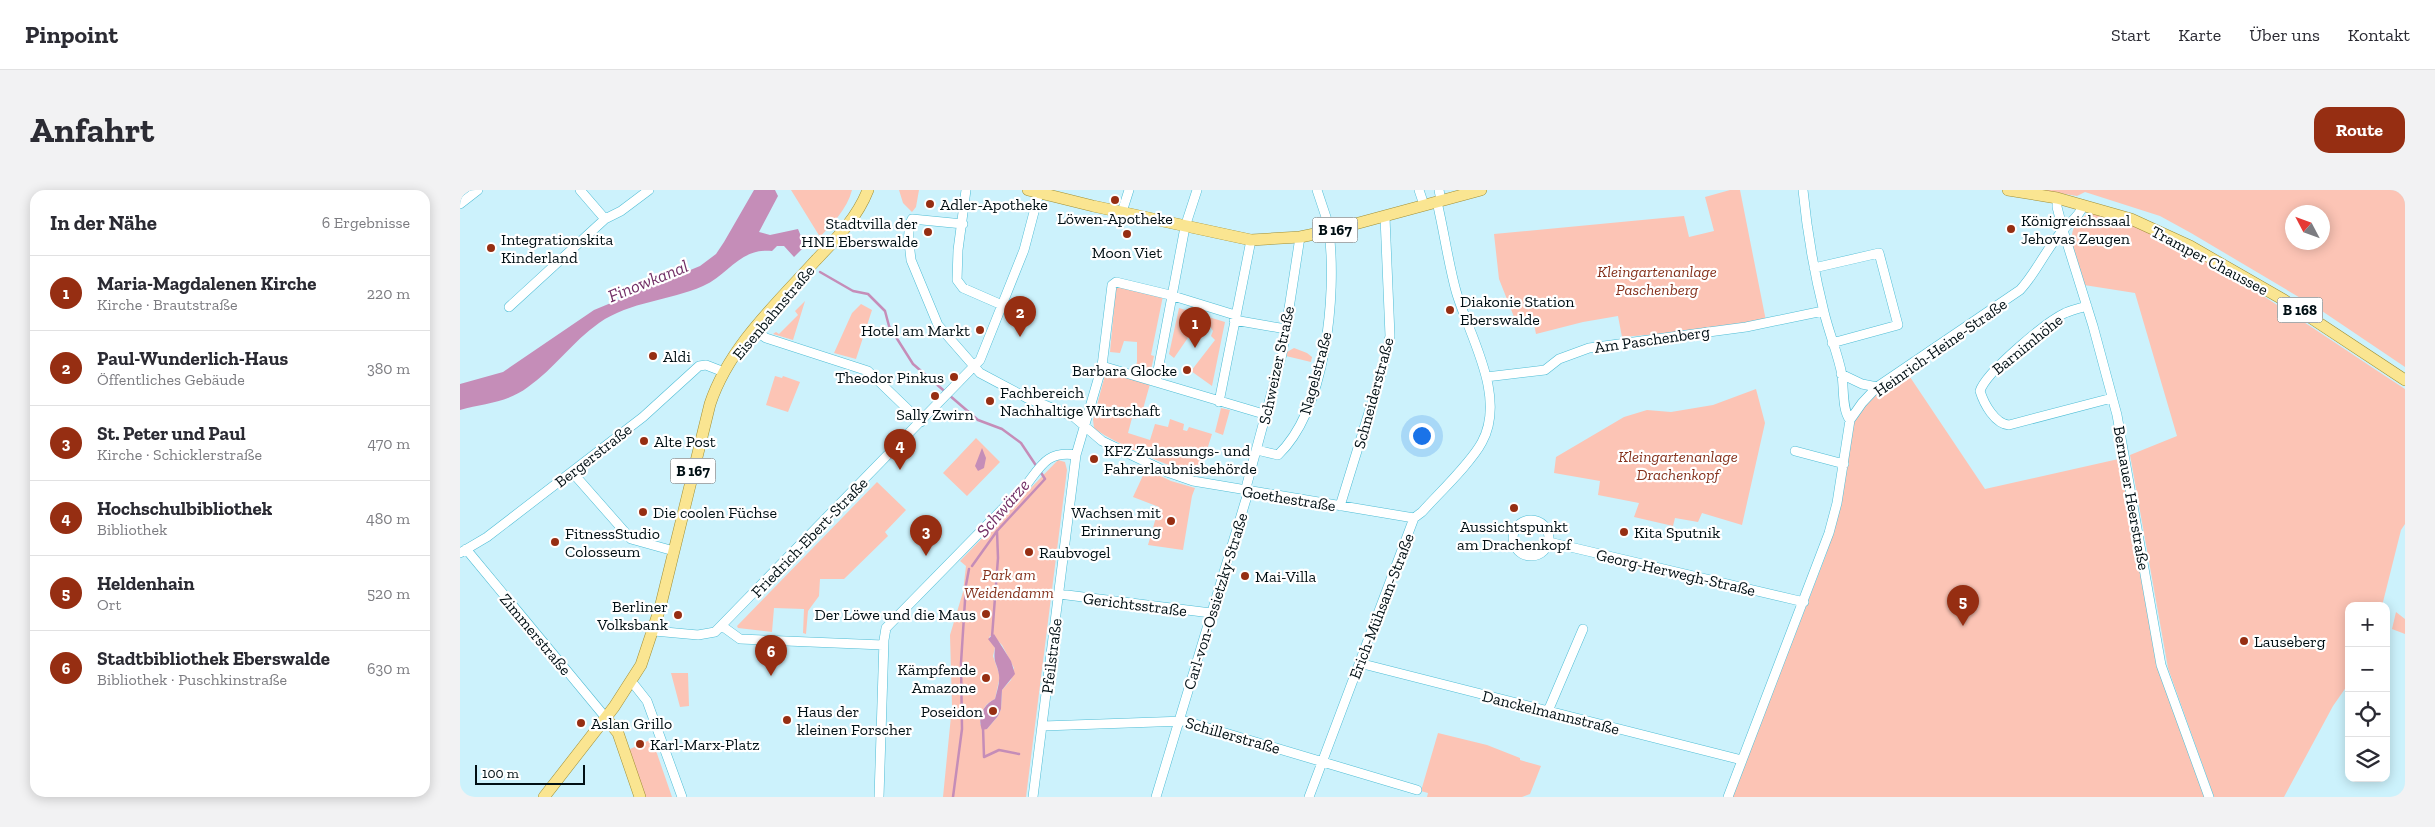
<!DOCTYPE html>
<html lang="de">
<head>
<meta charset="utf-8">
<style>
  :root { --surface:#fff; --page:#f2f2f3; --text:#2b2b33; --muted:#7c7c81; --line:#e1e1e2; --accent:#962e12 }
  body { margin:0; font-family:"Zilla Slab",serif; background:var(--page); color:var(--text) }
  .controls { position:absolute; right:15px; bottom:15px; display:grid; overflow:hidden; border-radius:10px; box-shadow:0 2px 12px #0003 }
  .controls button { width:45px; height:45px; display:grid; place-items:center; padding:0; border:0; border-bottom:1px solid var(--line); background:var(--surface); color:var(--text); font:25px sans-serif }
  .compass { position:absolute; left:1825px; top:15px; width:45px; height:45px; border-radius:50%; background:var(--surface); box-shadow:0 2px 12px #0003; rotate:311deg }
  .scale { position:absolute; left:15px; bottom:12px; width:110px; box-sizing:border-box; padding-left:5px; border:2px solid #000f14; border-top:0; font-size:14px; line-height:18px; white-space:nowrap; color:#000f14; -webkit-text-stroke:4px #fff; paint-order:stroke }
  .you { position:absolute; left:961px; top:245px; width:18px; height:18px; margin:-12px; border:4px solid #fff; border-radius:50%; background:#1a73e8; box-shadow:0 0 0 8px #1a73e833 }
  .badge { display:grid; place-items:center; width:32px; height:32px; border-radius:50%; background:var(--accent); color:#fff; font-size:16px; font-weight:700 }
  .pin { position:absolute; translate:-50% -41px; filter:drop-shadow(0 1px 2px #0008) }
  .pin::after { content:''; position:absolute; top:26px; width:18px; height:15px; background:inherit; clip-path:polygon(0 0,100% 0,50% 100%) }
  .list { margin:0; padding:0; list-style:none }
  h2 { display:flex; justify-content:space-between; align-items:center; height:65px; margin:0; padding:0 20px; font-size:21px }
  h2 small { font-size:16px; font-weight:400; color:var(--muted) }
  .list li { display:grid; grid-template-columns:32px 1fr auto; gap:15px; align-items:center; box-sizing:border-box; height:75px; padding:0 20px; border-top:1px solid var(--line) }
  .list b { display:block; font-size:19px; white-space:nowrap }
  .list p { margin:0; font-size:16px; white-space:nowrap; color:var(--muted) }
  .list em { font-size:16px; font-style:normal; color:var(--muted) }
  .icon { flex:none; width:28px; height:28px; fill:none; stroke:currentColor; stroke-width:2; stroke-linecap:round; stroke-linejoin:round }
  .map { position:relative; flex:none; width:1945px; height:607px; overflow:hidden; border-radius:15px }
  header { display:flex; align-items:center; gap:30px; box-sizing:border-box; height:70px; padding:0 25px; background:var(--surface); border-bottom:1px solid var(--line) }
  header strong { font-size:24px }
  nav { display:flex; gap:28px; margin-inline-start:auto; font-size:18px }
  .intro { display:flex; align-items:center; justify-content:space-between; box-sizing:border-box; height:120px; padding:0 30px }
  h1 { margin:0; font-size:35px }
  .button { padding:12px 22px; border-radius:15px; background:var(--accent); color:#fff; font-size:18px; font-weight:700 }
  main { display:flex; gap:30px; padding:0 30px }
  aside { flex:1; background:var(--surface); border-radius:15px; box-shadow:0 2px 12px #0003 }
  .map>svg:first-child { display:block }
  .green { fill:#fcc4b5; fill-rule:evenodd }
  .water { fill:#c58db8 }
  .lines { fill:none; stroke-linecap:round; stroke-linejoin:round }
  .stream { stroke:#c58db8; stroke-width:2.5 }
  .minor-casing { stroke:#4fbdd5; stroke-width:10 }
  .major-casing { stroke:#a08f36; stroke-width:12 }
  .minor { stroke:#fff; stroke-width:9 }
  .major { stroke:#fae591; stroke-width:11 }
  .poi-dot { fill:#962e12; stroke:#fff; stroke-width:2 }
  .labels { text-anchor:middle; stroke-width:4.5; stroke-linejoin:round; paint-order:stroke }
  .shield { fill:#fff; stroke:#4c575a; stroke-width:1 }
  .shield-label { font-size:15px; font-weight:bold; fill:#000f14 }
  .poi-label { font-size:16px; fill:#000f14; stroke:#fff; text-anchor:start }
  .street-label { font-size:16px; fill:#000f14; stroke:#fff }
  .park-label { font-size:16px; font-style:italic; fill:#85321d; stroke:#fff }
  .water-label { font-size:18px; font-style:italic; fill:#712e65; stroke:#fff }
</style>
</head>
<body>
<header>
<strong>Pinpoint</strong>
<nav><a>Start</a><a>Karte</a><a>Über uns</a><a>Kontakt</a></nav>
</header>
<div class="intro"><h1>Anfahrt</h1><a class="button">Route</a></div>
<main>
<aside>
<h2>In der Nähe<small>6 Ergebnisse</small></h2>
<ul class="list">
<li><span class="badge">1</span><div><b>Maria-Magdalenen Kirche</b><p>Kirche · Brautstraße</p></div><em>220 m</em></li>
<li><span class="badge">2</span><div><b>Paul-Wunderlich-Haus</b><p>Öffentliches Gebäude</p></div><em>380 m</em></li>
<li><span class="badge">3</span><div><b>St. Peter und Paul</b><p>Kirche · Schicklerstraße</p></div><em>470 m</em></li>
<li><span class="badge">4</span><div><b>Hochschulbibliothek</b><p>Bibliothek</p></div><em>480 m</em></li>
<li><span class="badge">5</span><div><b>Heldenhain</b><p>Ort</p></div><em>520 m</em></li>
<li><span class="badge">6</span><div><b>Stadtbibliothek Eberswalde</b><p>Bibliothek · Puschkinstraße</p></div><em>630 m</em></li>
</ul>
</aside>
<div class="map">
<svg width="1945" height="607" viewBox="0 0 1945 607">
  <rect width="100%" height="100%" fill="#ccf2fc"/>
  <!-- green -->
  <path class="green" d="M331,0h61c-5,19 -19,33 -32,47z
    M439,0h20l-3,17 -4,5 -9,-9z
    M1270,0h10l26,131 -20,6 -124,10 -4,-21 -35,6 -47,12 -3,-15 -17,3 -17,-43 -5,-45 190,-18 5,21 25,-6 -9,-34z
    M1581,0h364v177l-86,-58 -128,-76 -31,-17 -75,-24 -8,4zM1832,22h30v30h-30z
    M1632,22c55,11 103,42 150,71 56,34 109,71 163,106v135l-4,6 -19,76h-33v77l-16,23 -49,91h-70l-46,-129 -38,-213 47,-19 -42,-143 -51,-8c-8,-27 -27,-58 8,-73z
    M656,96l47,10 -12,59 3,1 -4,18 -16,-4 3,-8v-20l-13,-1 -4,12 -10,-1z
    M345,111l-12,39 -20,-6 3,-2 3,2 19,-19 -3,-4z
    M401,114l11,6 -16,49 -22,-6 18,-40z
    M719,118l46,14 -13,64 -21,-15 24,-31 -4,-4 2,-5 -4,-6 -7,1 -1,3 -5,-3 -22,32 -5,-4z
    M834,158l13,5 5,4 -1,5 -25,-6 1,-4z
    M1446,181l79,118 138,-31 34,209 49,130h-474l94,-242 14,-47 13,-86 14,-20z
    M648,183l42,11 -7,25v8l-5,-1 -2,3 -4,-1 -4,15 22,7 5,-16 13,3 2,-8 14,5 -1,6 4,1 2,-4 23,7 -13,41c-20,-4 -90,-34 -105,-47l-1,-8 12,-45z
    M315,186l7,2 1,-2 17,6 -12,30 -22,-7z
    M1296,199l9,34 -23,102 -40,-12 -4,9 -23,-4 -2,8 -39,-9 5,-14 -41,-8 2,-14 -46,-8 2,-16 68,-40 23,-7 24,2 42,-7z
    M761,218l9,2 -7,25 -8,-3z
    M516,248l24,24 -33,34 -24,-23z
    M598,270l7,2 2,8 -41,327h-83l9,-91 -2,-71 13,-43 3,-26 -6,-5zM532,445l10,10 12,23 -3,12 -9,10 -1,19 -3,7 -11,13 -7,-5c2,-13 3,-19 15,-25l5,-23 -7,-20 2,-8 -6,-11z
    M686,279l25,12 24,7 -3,8 -9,54 -35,-5 11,-38 -26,-10z
    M417,292l29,28 -21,22 3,4 -44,43h-24l-1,17 -11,15 -2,23 -3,-1 1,-24 -30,-1 -2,24 -34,-4 -1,-2z
    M1936,422l9,7v15l-13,-5z
    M211,483h17l1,33 -9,1z
    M978,543l49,12 33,13v2l21,6 -11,28 -8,3h-95l1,-4 -7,-2z
    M192,549l20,58h-27l-17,-47z"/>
  <!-- water -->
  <path class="water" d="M294,0h21l3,6 -19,36 11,3 28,-6 7,17 -11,11 -10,-11h-7l-5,5c-33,-3 -42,23 -69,35 -34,15 -72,15 -104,37 -26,18 -45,46 -71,64 -21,16 -44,16 -68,23v-26l43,-12 91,-62 106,-44 16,-12 8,-12z
    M522,258l4,10 -2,10 -6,3 -3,-5z
    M534,444l17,27 4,13 -13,16 -1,19 -3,7 -11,13 -5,1c-5,-13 1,-25 13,-31 2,-8 5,-16 4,-24 -2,-14 -6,-10 -4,-27l-7,-9z"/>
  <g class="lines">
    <!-- stream -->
    <path class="stream" d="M360,82l33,19 15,3 17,17 4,15 24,38 65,56 24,9 19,14 16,24
      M512,376l25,-35 48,-52 -5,-8
      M532,447l6,-79 -1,-27
      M523,537l1,30 15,-7 20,4
      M493,607l9,-68 -1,-66 5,-78 3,-16"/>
    <!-- minor casing -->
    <g class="minor-casing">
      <path id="minor" d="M120,0l25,29
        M506,0l-8,60 -1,30 6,8 39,17
        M857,0l11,33
        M959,0l5,15
        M979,0l2,10
        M1343,0c4,41 11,82 21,122 5,21 14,42 18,63 2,13 0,35 8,45
        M1597,8v9l6,23 30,96 24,89 44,250 48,132
        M0,14l18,-14
        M662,22l7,-22
        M503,34l-51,-5c-6,10 -2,30 -1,41l27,65 42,48 47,25 47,19 28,24 65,31 26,9 221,37
        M1354,78l65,-15 19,72 -66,18
        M1627,116c-7,2 -15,4 -22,7 -19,9 -79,59 -85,78 4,13 15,33 29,34l103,-27
        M49,117l96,-88 16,-8 28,-21
        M774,130l52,9
        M294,140l12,8 102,33 53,51
        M642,176l165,49
        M1381,184l21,10 15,3
        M1026,187l59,-7 14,-11 30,-11 157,-21 77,-16
        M696,191l29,-154 12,-37
        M759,212l32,-162
        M797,260l21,5c48,-46 59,-160 51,-224
        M1335,261l49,13
        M112,282l59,67 43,12
        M880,316l43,-139 7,-31 -5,-119
        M1053 348a18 18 0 1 1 36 0a18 18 0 1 1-36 0Z
        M1089,352l255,60
        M6,359l140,169
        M0,363l27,-16 156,-120 56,-51 7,-1 18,7
        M599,404l152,19
        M262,436l18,13 143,6
        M194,441l44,4 17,-3 265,-272 44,-110 15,-57
        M899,473l383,97
        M172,492l15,19 35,96
        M1088,521l35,-82
        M583,536l142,-5 232,69
        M419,607l5,-157 2,-12 141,-144c15,-20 21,-33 49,-29
        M573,607l43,-342 26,-89 10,-81 4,-3 54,13 65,20
        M696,607l91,-301v-12l35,-130 18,-117
        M849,607l105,-279 8,-6c16,-18 49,-49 60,-70 25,-46 -13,-106 -26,-151 -8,-29 -12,-60 -19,-89
        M1268,607l101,-264 8,-30 13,-83 12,-17 15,-16 143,-97c17,-18 26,-42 44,-61 7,-8 16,-13 19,-24"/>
    </g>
    <!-- major casing -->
    <g class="major-casing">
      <path id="major" d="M568,0l65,16 158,34 49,-3 29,-6 152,-41
        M1548,0l49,8 74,21 59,27 94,54 121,80
        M146,528l12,15 22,64
        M84,607l70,-90 27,-42 19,-57 50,-204c19,-57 67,-101 106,-144 21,-22 41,-42 52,-70"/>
    </g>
    <!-- minor -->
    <use href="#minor" class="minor"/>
    <!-- major -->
    <use href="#major" class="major"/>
  </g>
  <!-- markers -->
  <g class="poi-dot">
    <circle cx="655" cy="10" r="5"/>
    <circle cx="470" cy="14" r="5"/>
    <circle cx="1551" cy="39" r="5"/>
    <circle cx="468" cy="42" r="5"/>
    <circle cx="667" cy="44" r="5"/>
    <circle cx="31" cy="58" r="5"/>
    <circle cx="990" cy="120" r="5"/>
    <circle cx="520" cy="140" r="5"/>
    <circle cx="193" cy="166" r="5"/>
    <circle cx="727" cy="180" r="5"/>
    <circle cx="494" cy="187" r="5"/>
    <circle cx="475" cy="206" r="5"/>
    <circle cx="530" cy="211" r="5"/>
    <circle cx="184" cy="251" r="5"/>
    <circle cx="634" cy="269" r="5"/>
    <circle cx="1054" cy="318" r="5"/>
    <circle cx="183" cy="322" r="5"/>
    <circle cx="711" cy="331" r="5"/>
    <circle cx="1164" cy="342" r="5"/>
    <circle cx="95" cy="352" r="5"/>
    <circle cx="569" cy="362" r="5"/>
    <circle cx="785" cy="386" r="5"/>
    <circle cx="526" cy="424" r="5"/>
    <circle cx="218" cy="425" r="5"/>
    <circle cx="1784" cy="451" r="5"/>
    <circle cx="526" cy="488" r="5"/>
    <circle cx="533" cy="521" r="5"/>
    <circle cx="327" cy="530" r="5"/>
    <circle cx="121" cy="533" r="5"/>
    <circle cx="180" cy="554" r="5"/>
  </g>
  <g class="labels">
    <!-- shield labels -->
    <g class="shield">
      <rect x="852.5" y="27.5" width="45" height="25" rx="4"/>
      <rect x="1817.5" y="107.5" width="45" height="25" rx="4"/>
      <rect x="210.5" y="268.5" width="45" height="25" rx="4"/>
    </g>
    <g class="shield-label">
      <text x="875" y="45">B 167</text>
      <text x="1840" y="125">B 168</text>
      <text x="233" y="286">B 167</text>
    </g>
    <!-- poi labels -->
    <g class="poi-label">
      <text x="480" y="20">Adler-Apotheke</text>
      <text x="655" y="34" text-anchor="middle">Löwen-Apotheke</text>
      <text x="1561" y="36">Königreichssaal<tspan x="1561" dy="18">Jehovas Zeugen</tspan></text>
      <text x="458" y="39" text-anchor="end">Stadtvilla der<tspan x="458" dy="18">HNE Eberswalde</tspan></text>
      <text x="41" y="55">Integrationskita<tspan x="41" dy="18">Kinderland</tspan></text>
      <text x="667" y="68" text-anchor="middle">Moon Viet</text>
      <text x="1000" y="117">Diakonie Station<tspan x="1000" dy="18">Eberswalde</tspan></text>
      <text x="510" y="146" text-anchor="end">Hotel am Markt</text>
      <text x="203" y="172">Aldi</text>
      <text x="717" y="186" text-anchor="end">Barbara Glocke</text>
      <text x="484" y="193" text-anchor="end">Theodor Pinkus</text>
      <text x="540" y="208">Fachbereich<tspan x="540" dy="18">Nachhaltige Wirtschaft</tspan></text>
      <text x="475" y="230" text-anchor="middle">Sally Zwirn</text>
      <text x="194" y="257">Alte Post</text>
      <text x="644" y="266">KFZ Zulassungs- und<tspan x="644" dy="18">Fahrerlaubnisbehörde</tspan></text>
      <text x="193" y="328">Die coolen Füchse</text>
      <text x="701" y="328" text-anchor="end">Wachsen mit<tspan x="701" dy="18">Erinnerung</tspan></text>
      <text x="1054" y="342" text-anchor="middle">Aussichtspunkt<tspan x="1054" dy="18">am Drachenkopf</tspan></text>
      <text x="1174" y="348">Kita Sputnik</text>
      <text x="105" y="349">FitnessStudio<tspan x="105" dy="18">Colosseum</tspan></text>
      <text x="579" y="368">Raubvogel</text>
      <text x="795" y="392">Mai-Villa</text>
      <text x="208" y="422" text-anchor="end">Berliner<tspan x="208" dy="18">Volksbank</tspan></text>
      <text x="516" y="430" text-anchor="end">Der Löwe und die Maus</text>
      <text x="1794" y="457">Lauseberg</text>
      <text x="516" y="485" text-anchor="end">Kämpfende<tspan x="516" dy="18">Amazone</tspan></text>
      <text x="337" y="527">Haus der<tspan x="337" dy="18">kleinen Forscher</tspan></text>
      <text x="523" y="527" text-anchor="end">Poseidon</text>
      <text x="131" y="539">Aslan Grillo</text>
      <text x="190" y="560">Karl-Marx-Platz</text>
    </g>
    <!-- street labels -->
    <g class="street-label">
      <text transform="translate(1750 70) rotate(28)" y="6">Tramper Chaussee</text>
      <text transform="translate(313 122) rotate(-50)" y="6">Eisenbahnstraße</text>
      <text transform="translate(1192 149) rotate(-8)" y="6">Am Paschenberg</text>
      <text transform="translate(1567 154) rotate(-39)" y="6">Barnimhöhe</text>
      <text transform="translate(1480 157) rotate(-35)" y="6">Heinrich-Heine-Straße</text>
      <text transform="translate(816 175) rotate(-78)" y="6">Schweizer Straße</text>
      <text transform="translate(855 183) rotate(-75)" y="6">Nagelstraße</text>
      <text transform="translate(913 203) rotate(-75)" y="6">Schneiderstraße</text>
      <text transform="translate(133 265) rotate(-38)" y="6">Bergerstraße</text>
      <text transform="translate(829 308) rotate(9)" y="6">Goethestraße</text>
      <text transform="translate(1672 308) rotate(80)" y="6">Bernauer Heerstraße</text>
      <text transform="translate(349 347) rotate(-46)" y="6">Friedrich-Ebert-Straße</text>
      <text transform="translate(1216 382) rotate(13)" y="6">Georg-Herwegh-Straße</text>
      <text transform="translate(755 411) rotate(-73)" y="6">Carl-von-Ossietzky-Straße</text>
      <text transform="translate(675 414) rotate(7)" y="6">Gerichtsstraße</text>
      <text transform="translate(921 416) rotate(-69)" y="6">Erich-Mühsam-Straße</text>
      <text transform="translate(76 444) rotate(50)" y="6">Zimmerstraße</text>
      <text transform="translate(591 466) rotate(-83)" y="6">Pfeilstraße</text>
      <text transform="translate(1091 522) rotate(14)" y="6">Danckelmannstraße</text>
      <text transform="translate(773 545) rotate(16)" y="6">Schillerstraße</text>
    </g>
    <!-- park labels -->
    <g class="park-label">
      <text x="1197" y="87">Kleingartenanlage<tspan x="1197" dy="18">Paschenberg</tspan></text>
      <text x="1218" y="272">Kleingartenanlage<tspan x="1218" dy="18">Drachenkopf</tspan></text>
      <text x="549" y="390">Park am<tspan x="549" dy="18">Weidendamm</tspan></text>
    </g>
    <!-- water labels -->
    <g class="water-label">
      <text transform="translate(188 91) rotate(-22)" y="6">Finowkanal</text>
      <text transform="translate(543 318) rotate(-49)" y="6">Schwärze</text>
    </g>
  </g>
</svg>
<div class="controls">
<button>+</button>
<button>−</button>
<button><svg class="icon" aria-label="locate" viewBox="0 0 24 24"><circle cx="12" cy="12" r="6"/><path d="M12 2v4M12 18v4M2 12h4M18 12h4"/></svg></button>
<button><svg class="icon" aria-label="layers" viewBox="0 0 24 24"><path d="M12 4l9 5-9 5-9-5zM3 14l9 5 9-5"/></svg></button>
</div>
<svg class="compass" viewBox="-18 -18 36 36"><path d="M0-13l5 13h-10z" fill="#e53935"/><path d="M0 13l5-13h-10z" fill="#7c7c81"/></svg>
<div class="scale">100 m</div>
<div class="you"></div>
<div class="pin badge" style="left:735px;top:158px">1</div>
<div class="pin badge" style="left:560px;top:147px">2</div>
<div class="pin badge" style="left:466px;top:366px">3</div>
<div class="pin badge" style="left:440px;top:280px">4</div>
<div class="pin badge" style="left:1503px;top:436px">5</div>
<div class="pin badge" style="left:311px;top:486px">6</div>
</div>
</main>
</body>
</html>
